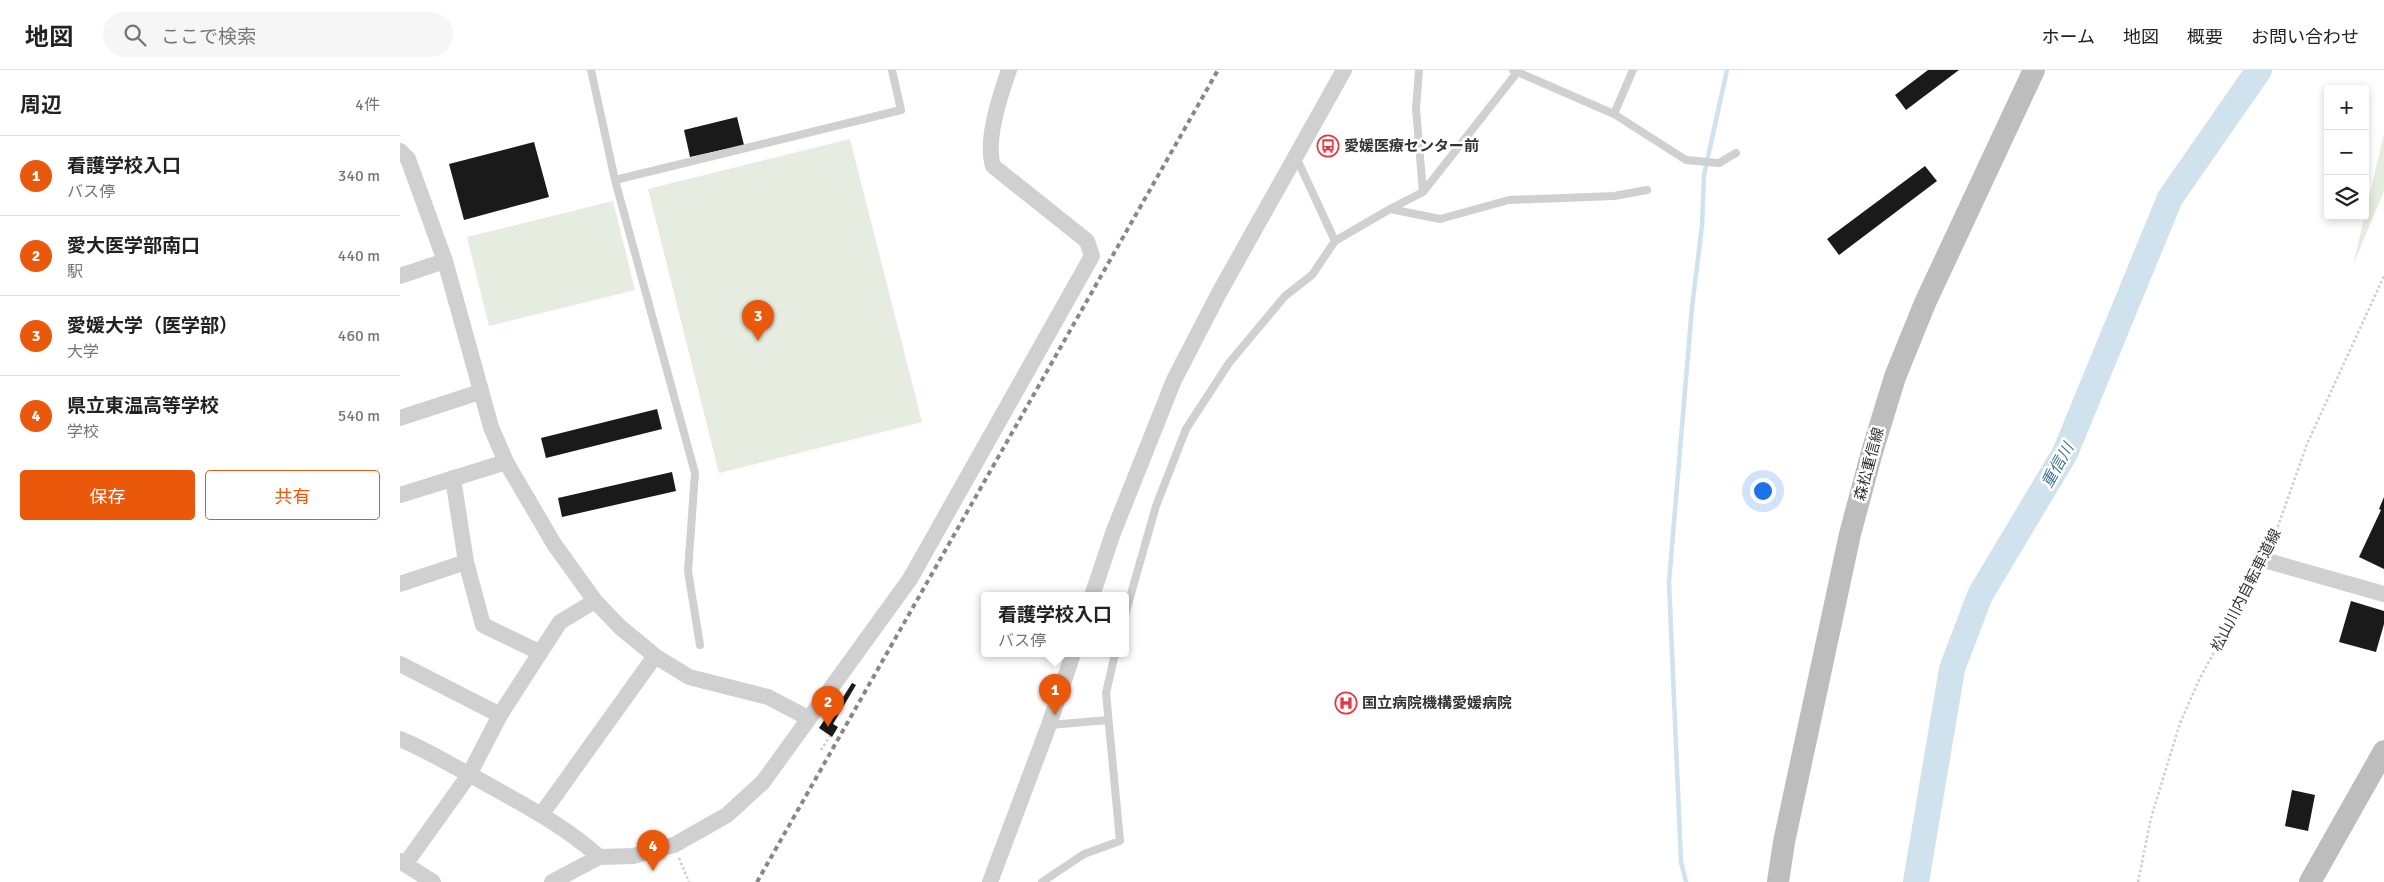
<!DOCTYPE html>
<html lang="ja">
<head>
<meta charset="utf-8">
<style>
  :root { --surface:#fff; --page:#f6f6f6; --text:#222; --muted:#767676; --line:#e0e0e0; --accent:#ea580c }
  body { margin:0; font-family:Signika,"Noto Sans JP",sans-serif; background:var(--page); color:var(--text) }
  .controls { position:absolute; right:15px; top:15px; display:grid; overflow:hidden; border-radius:5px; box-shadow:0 2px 8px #0003 }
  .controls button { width:45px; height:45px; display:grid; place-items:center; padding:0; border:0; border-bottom:1px solid var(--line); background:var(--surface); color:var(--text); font:25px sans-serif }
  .you { position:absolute; left:1362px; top:420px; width:18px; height:18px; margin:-12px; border:4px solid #fff; border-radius:50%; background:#1a73e8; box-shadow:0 0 0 8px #1a73e833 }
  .badge { display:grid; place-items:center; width:32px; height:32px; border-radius:50%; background:var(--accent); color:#fff; font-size:16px; font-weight:700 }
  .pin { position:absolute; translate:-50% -41px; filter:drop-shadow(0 1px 2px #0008) }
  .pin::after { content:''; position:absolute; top:26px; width:18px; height:15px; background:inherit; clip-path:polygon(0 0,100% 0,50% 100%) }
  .popup { position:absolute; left:581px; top:522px; width:148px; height:65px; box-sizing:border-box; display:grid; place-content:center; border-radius:5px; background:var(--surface); filter:drop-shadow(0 1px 4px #0005); font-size:16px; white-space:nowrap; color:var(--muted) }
  .popup b { font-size:19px; color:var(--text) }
  .popup::after { content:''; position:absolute; left:50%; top:100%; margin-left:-10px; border:10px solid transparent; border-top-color:var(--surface) }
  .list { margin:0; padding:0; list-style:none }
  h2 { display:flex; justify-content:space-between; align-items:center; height:65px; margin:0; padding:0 20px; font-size:21px }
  h2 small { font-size:16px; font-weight:400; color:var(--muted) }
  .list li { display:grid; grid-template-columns:32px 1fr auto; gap:15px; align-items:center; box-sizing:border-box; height:80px; padding:0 20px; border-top:1px solid var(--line) }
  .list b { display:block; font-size:19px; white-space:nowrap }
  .list p { margin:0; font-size:16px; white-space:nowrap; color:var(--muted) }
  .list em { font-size:16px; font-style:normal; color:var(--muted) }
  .actions { display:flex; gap:10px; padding:15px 20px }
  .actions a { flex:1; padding:11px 0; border:1px solid var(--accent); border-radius:5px; text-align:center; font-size:18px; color:var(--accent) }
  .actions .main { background:var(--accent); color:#fff }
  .icon { flex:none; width:28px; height:28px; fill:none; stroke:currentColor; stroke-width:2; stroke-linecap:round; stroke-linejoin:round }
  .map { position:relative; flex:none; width:1984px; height:812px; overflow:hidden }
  header { display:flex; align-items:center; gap:30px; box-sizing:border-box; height:70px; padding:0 25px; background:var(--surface); border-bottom:1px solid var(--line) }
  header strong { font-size:24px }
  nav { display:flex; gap:28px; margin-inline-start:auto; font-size:18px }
  .search { width:350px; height:45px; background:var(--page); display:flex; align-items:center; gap:12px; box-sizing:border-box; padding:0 18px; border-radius:28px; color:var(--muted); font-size:19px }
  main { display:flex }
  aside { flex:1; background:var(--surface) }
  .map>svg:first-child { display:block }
  .green { fill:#e6ecdf }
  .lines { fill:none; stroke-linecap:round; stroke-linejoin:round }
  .stream { stroke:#cfe2ee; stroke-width:4.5 }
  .river { stroke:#cfe2ee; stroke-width:26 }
  .building { fill:#1a1a1a }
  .path { stroke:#cdcdcd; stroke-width:2.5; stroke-dasharray:2.5 2.5; stroke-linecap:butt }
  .lane { stroke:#d0d0d0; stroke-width:8 }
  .street { stroke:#d0d0d0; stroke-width:16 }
  .secondary { stroke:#bdbdbd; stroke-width:22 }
  .rail { stroke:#888; stroke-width:4; stroke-dasharray:5 4; stroke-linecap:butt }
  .labels { text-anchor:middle; stroke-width:5; stroke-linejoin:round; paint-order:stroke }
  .poi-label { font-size:15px; font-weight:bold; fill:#333; stroke:#fff; text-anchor:start }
  .street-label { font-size:15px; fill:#333; stroke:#fff }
  .water-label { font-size:16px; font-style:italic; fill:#3f7597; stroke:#fff }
</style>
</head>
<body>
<header>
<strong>地図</strong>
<div class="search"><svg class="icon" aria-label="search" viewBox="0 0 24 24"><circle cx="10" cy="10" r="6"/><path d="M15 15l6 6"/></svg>ここで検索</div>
<nav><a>ホーム</a><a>地図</a><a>概要</a><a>お問い合わせ</a></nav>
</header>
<main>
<aside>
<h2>周辺<small>4件</small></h2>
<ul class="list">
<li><span class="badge">1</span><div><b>看護学校入口</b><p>バス停</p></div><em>340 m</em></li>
<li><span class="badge">2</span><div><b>愛大医学部南口</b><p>駅</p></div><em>440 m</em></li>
<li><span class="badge">3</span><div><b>愛媛大学（医学部）</b><p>大学</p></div><em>460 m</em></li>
<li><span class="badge">4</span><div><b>県立東温高等学校</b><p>学校</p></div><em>540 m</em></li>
</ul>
<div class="actions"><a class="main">保存</a><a>共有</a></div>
</aside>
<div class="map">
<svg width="1984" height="812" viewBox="0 0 1984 812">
  <rect width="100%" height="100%" fill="#fff"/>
  <!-- green -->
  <path class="green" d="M1984,64v57l-31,74z
    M450,69l72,283 -203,51 -71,-284z
    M213,131l22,89 -146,36 -22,-89z"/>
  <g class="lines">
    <!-- stream -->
    <path class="stream" d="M1286,812l-5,-20 -12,-280 23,-275 10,-81 2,-51 23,-105"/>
    <!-- river -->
    <path class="river" d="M1516,812l36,-213 28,-74 85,-142 105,-255 89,-128"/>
  </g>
  <!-- building -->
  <path class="building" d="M1528,0h31l-53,40 -11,-15z
    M337,47l7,28 -54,12 -6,-27z
    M134,72l15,55 -85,23 -15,-56z
    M1525,96l12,15 -98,74 -12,-16z
    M257,339l5,20 -116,29 -5,-20z
    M272,402l4,19 -114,26 -4,-19z
    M1984,427v72l-25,-12 22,-47 -2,-1z
    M1951,531l33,10v13l-8,28 -37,-10z
    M452,613l4,2 -23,39 5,3 -6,10 -13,-9 6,-9 3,2z
    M1892,720l23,5 -7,36 -23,-5z"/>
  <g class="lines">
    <!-- path -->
    <path class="path" d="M1871,476l36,-102 77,-168
      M421,680l9,-14
      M279,788l10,24
      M1738,812l13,-64 29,-95 20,-45 57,-105"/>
    <!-- lane -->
    <path class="lane" d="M191,0l24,110 80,293 -7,98 12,74
      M1019,0l-3,39 7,83
      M1113,0l101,44 72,46 33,3 17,-10
      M1214,44l19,-44
      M896,87l39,84
      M215,110l286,-70 -9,-40
      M990,139l33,-17 96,-122
      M725,545l31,-109 30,-77 43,-66 56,-67 27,-21 23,-34 55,-32 50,10 69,-19 105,-4 33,-6
      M650,655l58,-5
      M642,812l42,-28 36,-13 -14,-148 9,-39"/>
    <!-- street -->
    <path class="street" d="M0,81l8,8 37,102 46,166 15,35 48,82 41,57 25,26 35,29 34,21 79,20 40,21
      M0,206l45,-15
      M0,348l80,-26
      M53,408l13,84 17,63 56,27
      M0,425l106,-33
      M1864,490l120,34
      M0,514l66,-22
      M692,526l21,-63 61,-153 45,-87 125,-223
      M0,594l100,51
      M0,669c27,11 50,26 76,39 42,24 87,46 123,79
      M141,745l114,-159
      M0,791l33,21
      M6,793l63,-88 31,-60 60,-93 35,-21
      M152,812l47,-25 34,-1 41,-11 53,-30 36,-33 147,-203 182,-323 -5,-15 -94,-75c-8,-26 7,-70 16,-96
      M590,812l59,-157 24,-71"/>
    <!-- secondary -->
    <path class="secondary" d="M1378,812l6,-40 66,-308 22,-82 23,-75 30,-74 109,-233
      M1910,812l74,-131"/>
    <!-- rail -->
    <path class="rail" d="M357,812l461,-812"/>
  </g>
  <!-- icons -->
  <defs>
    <g id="bus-ring" transform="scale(1.125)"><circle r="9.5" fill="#fff" stroke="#e63946" stroke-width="1.5"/><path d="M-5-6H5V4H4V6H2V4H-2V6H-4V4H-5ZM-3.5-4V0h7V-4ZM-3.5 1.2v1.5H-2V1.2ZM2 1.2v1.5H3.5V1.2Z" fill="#e63946"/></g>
    <g id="hospital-ring" transform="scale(1.125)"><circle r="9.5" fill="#fff" stroke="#e63946" stroke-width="1.5"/><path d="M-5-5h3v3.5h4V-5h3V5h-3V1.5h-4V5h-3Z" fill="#e63946"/></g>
  </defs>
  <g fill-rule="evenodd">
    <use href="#bus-ring" x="928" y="76"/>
    <use href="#hospital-ring" x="946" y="633"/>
  </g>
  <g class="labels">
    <!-- poi labels -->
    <g class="poi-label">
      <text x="944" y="81">愛媛医療センター前</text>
      <text x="962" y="638">国立病院機構愛媛病院</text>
    </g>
    <!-- street labels -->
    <g class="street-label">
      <text transform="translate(1469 394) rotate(-75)" y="5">森松重信線</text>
      <text transform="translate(1846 520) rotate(-63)" y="5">松山川内自転車道線</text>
    </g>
    <!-- water labels -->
    <g class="water-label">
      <text transform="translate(1657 395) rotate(-61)" y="6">重信川</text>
    </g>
  </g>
</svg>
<div class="controls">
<button>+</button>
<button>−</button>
<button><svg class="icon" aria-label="layers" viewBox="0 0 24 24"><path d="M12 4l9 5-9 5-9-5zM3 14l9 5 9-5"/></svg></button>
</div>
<div class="you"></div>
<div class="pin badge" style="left:655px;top:645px">1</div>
<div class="popup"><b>看護学校入口</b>バス停</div>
<div class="pin badge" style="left:428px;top:657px">2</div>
<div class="pin badge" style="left:358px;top:271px">3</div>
<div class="pin badge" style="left:253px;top:801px">4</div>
</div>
</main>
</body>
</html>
